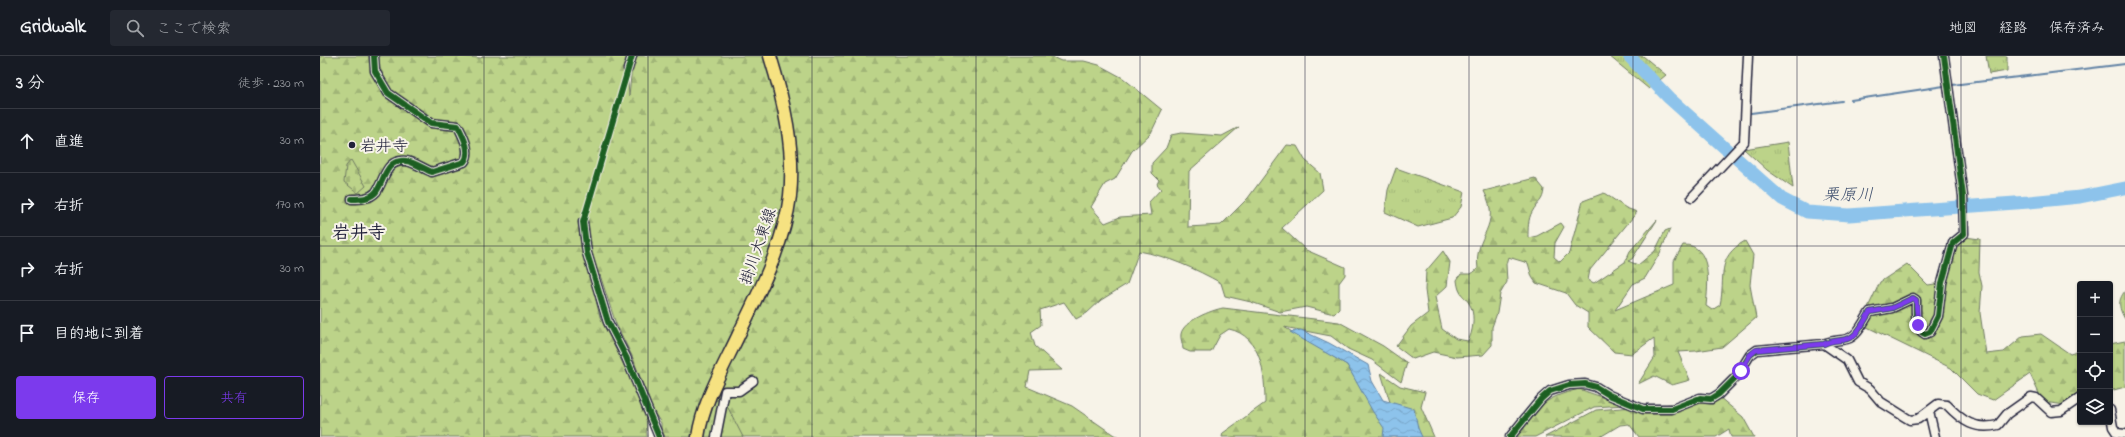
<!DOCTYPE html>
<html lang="ja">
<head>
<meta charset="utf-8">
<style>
  :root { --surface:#171b24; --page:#242831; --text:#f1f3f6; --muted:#9ea1a6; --line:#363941; --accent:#7c3aed }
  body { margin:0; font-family:"Indie Flower","Klee One",sans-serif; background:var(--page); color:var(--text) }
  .controls { position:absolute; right:12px; bottom:12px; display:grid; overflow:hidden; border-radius:4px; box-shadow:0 1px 3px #0004 }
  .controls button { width:36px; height:36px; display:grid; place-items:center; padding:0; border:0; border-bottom:1px solid var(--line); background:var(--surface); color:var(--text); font:20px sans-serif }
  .stop { position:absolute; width:12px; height:12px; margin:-9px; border:3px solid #7c3aed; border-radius:50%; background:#fff }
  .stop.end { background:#7c3aed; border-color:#fff; box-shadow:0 1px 4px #0008 }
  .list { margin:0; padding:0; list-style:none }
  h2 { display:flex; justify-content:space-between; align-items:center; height:52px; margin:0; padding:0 16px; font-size:17px }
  h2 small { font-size:13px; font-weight:400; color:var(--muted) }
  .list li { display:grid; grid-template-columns:26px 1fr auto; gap:12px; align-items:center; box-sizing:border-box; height:64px; padding:0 16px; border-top:1px solid var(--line) }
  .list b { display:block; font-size:15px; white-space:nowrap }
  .list em { font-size:13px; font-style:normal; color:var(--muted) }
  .actions { display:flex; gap:8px; padding:12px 16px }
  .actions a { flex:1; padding:9px 0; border:1px solid var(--accent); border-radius:4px; text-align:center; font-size:14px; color:var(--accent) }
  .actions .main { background:var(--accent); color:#fff }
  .icon { flex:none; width:22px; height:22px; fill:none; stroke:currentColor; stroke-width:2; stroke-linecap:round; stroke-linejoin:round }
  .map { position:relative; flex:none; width:1805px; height:381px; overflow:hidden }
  header { display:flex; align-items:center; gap:24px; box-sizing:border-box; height:56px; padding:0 20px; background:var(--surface); border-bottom:1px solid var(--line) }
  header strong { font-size:19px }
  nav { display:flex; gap:22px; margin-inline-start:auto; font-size:14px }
  .search { width:280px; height:36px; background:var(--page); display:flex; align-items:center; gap:10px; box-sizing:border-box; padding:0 14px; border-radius:4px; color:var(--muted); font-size:15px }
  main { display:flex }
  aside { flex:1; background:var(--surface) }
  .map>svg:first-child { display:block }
  .grass { fill:url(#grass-tufts); stroke:#6f7a62 }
  .forest { fill:url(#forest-firs); stroke:#6f7a62 }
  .cemetery { fill:url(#cemetery-stones); stroke:#6f7a62 }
  .water { fill:url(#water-waves); stroke:#6283a5 }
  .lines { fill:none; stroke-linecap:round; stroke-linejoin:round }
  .stream { stroke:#6283a5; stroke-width:2 }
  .river { stroke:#8dc3eb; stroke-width:13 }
  .minor-tunnel { stroke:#ccc9c5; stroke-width:8; stroke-dasharray:8 4; stroke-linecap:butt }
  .minor-casing { stroke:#22223b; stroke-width:11 }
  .primary-casing { stroke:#22223b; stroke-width:15 }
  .minor { stroke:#f7f3e8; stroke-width:8 }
  .primary { stroke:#f6e281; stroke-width:12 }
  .cycleway-casing { stroke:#f7f3e8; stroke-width:8 }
  .cycleway { stroke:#1b5e20; stroke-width:6 }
  .route { stroke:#7c3aed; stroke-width:5 }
  .grid { fill:none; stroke:#22223b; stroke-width:1; stroke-opacity:0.55 }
  .poi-dot { fill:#22223b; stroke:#f7f3e8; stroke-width:1.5 }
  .labels { text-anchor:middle; stroke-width:4; stroke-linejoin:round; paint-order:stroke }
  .poi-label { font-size:16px; fill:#22223b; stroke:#f7f3e8; text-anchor:start }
  .street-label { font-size:16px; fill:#22223b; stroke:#f7f3e8 }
  .water-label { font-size:17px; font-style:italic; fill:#425270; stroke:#f7f3e8 }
  .quarter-label { font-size:18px; font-weight:bold; fill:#22223b; stroke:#f7f3e8 }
</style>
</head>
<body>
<header>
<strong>Gridwalk</strong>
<div class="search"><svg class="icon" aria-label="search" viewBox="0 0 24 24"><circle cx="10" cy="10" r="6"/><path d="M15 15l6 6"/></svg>ここで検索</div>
<nav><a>地図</a><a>経路</a><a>保存済み</a></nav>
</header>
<main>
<aside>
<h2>3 分<small>徒歩 · 230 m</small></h2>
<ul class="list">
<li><svg class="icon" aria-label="ahead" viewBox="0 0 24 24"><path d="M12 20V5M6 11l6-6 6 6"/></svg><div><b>直進</b></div><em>30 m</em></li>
<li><svg class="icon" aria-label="right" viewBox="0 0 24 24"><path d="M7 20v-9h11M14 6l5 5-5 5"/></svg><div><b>右折</b></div><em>170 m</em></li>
<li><svg class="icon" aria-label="right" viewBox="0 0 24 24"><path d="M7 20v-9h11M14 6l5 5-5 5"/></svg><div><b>右折</b></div><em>30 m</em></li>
<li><svg class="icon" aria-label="arrive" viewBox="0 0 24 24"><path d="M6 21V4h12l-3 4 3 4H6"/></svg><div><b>目的地に到着</b></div></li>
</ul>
<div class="actions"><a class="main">保存</a><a>共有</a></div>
</aside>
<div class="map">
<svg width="1805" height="381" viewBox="0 0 1805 381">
  <defs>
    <pattern id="grass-tufts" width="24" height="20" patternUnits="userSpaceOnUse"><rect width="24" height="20" fill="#bcd389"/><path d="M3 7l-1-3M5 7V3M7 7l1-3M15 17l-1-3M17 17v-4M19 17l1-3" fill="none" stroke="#a1b577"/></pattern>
    <pattern id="forest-firs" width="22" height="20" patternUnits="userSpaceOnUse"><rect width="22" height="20" fill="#bcd389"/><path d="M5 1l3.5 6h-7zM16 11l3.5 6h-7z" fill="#a1b577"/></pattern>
    <pattern id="cemetery-stones" width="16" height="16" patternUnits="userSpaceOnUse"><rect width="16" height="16" fill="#bcd389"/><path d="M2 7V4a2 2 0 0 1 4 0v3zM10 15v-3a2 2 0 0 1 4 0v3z" fill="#a1b577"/></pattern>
    <pattern id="water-waves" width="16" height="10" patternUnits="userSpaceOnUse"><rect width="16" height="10" fill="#8dc3eb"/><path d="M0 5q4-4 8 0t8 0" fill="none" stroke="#79a7ca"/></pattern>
  </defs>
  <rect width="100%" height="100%" fill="#f7f3e8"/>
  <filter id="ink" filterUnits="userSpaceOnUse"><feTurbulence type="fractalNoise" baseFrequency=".025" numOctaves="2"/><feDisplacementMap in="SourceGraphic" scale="8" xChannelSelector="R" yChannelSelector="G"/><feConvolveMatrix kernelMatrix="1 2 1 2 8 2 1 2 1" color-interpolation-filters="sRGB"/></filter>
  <g filter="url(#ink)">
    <!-- grass -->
    <path class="grass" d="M1289,0h34l23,19 -17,14z
      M1666,0h21v15l-18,3z
      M1468,86l5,46 -26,-18 -23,-21z
      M1076,112l68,24 -3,15 -9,11 -34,9 -33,-15 3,-22z
      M403,342l20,37v2h-40l10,-36z"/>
    <!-- forest -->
    <path class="forest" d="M0,0h136l25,2 2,-2h146l-2,12 2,28 4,-40h417l11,5h23l15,4 24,13 39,32 -11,23 -19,18 -17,28 -10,5 -14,23 14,16 15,-6 31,-2 -2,-13 12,-13 -4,-5 2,-4 -7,-7v-10l14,-15 5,-13 10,-2 41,3 17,-9 -50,44 -1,56 33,-2 27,-27 39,-53 10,1 8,14 15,13 3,17 -41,38 24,22 39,17v8l-6,8v26l-5,5 -28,-7 -26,5 -29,-10 -26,-6 -4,-13c-25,-14 -54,-27 -82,-32l-12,33 -26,16 -14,13 -11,6 -12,-17 -24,8 1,15 -10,7 4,14 27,24 -32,1 -3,16 45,19 42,29 6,2h-377l-20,-39 -18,6 -12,33h-28l-4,-8v-6l-8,-12 -21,-55 -16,-32 -16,-49 -4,25 4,17 33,67 13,33 1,20h-327z
      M1215,122l9,11c-1,13 -6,12 -12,23 -4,7 -4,17 -4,26l9,-2 24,-13 3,4 -9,16 -1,14 6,5 9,-9 14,-52 21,-8 22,15 11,4 -47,58 -2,10 6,3 31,-21 5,-11 27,-31 -25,39 -4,2 10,4 17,-14 10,-20 5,-2 -10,24 -15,25 -12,6 -18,26 59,-25v-24l9,-16c30,-1 25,41 23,61l6,4 8,-5c6,-28 -5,-47 25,-64l8,14 -3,30 6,33 -34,29 -26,4 -18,1 12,28 -18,5 -18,-9 -16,8 17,-27 -1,-19 -22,16 -18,-2 -26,-25v-14l-13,-8 -9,-12 -30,-10 -4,-6 -4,-14 -20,-6 -2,7 1,18 -7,12 -3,19 -5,14v18l-9,10 -26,2 -24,-5 -20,7 -17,-13 15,-20 17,-13 -3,-23 1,-19 17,-20 7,11 -3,24 -12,11 7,32 14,10 12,2c5,-9 7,-24 3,-34 -6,-13 -12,-9 -14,-27l4,-6h10l7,-5c-5,-35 25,-41 6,-78z
      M1645,181l15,2 -1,33 3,14 -2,27 6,41 18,-2 19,-16 18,-2 29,20 10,-3v49l-14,5 -23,-3 -13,-28 -37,26 -16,-6 -26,-26 -88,-43v-7l17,-36 27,-18 21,21 14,-2 14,-35z
      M1805,235v28c-6,-10 -8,-18 0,-28z
      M903,252l116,14 44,24 24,17 -6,19 -29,-22 -24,-11 -17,-13 -47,-9 63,38 33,55 10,-18 -9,-29 19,13 25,6 -4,15 13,30h-212l1,-4 42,-30c0,-28 -3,-67 -36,-74l-9,6 -9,17h-21l-7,-3c0,-4 -3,-11 -2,-15 2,-13 31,-24 42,-26z
      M1805,285v46l-15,4v-47z
      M1259,333l46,16 -31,2 -59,30h-20c24,-30 25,-38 64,-48z
      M1399,341l24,20 11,20h-23l-2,-8 -13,8h-77l-10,-13 -9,1 -20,12h-55l51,-27 114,-9z"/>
    <!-- cemetery -->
    <path class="cemetery" d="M31,104l15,26 -8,7 -14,-11 2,-16z"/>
    <!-- water -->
    <path class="water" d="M981,274l28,13 39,22 4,16 11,19 31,9 4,19 4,9h-39l1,-9 -11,-16 -26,-47 -57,-33z"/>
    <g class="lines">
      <!-- stream -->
      <path class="stream" d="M1632,29l173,-21
        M1531,44l93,-14
        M1431,57l91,-12"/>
      <!-- river -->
      <path class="river" d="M1309,0l40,42 113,101 25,13 42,3 180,-13 51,-5 45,-9"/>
      <!-- minor-tunnel -->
      <path class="minor-tunnel" d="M263,166l45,-153"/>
      <!-- minor casing -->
      <g class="minor-casing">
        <path id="minor" d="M308,13l4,-13
          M1372,141l52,-55 4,-86
          M32,143c8,0 18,0 24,-7 9,-12 9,-33 30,-31 8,1 18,8 26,11l32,-10c8,-10 -1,-26 -6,-36l-27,-3 -43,-30 -13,-22 -1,-15
          M263,166l4,31 21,69 18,35 33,80
          M1504,288l23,16 11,22 12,7 11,13 24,15 5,3 8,-1 20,-15 9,1c16,17 28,25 51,20l9,-11 24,-17 5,1 15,14 10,-1 19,-13
          M1790,354l3,17 4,6 8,1
          M1609,355l6,26
          M396,381l9,-46h14l14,-10
          M1190,381l31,-38 9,-8 19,-6 16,-1 11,3 13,8 34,14h29l28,-11 11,1 8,-5 18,-18 13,-21 7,-5 67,-6c7,-4 15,-3 23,-5 11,-3 17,-18 23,-27l22,-4 21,-10 3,2c0,10 -2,29 9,34l5,-2 8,-16 4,-33 11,-40 11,-9 -1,-38 -19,-140"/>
      </g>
      <!-- primary casing -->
      <g class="primary-casing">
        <path id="primary" d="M378,381c5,-35 25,-69 40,-101 21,-44 46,-91 52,-140 5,-47 -6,-95 -20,-140"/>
      </g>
      <!-- minor -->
      <use href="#minor" class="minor"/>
      <!-- primary -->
      <use href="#primary" class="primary"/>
      <!-- cycleway casing -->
      <g class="cycleway-casing">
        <path id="cycleway" d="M312,0l-49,166 4,31 21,69 18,35 33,80
          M32,143c8,0 18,0 24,-7 9,-12 9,-33 30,-31 8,1 18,8 26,11l32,-10c8,-10 -1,-26 -6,-36l-27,-3 -43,-30 -13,-22 -1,-15
          M1190,381l31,-38 9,-8 19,-6 16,-1 11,3 13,8 34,14h29l28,-11 11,1 8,-5 18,-18 13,-21 7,-5 67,-6c7,-4 15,-3 23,-5 11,-3 17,-18 23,-27l22,-4 21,-10 3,2c0,10 -2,29 9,34l5,-2 8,-16 4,-33 11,-40 11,-9 -1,-38 -19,-140"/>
      </g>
      <!-- cycleway -->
      <use href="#cycleway" class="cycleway"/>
    </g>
  </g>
  <g class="lines" filter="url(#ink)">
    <!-- route -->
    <path class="route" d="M1421,315l9,-16 6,-5 68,-6c7,-4 15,-3 23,-5 11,-3 17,-18 23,-27l22,-4 21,-10 3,2 2,25"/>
  </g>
  <!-- grid -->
  <path class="grid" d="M164,0v381M328,0v381M492,0v381M656,0v381M820,0v381M985,0v381M1149,0v381M1313,0v381M1477,0v381M1641,0v381M0,190h1805"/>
  <!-- markers -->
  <circle class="poi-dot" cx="32" cy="89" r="4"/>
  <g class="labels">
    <!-- poi labels -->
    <g class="poi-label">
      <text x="40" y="95">岩井寺</text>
    </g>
    <!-- street labels -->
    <g class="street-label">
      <text transform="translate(437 190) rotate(-71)" y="6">掛川大東線</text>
    </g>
    <!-- water labels -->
    <g class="water-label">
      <text x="1528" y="144">栗原川</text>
    </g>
    <!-- quarter labels -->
    <g class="quarter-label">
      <text x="39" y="182">岩井寺</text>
    </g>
  </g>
</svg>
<div class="controls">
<button>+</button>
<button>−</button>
<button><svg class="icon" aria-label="locate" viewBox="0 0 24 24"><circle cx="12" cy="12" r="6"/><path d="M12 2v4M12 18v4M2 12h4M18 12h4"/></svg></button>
<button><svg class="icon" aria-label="layers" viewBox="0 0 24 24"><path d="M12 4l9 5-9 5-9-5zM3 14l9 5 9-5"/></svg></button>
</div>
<div class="stop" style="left:1421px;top:315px"></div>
<div class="stop end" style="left:1598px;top:269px"></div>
</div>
</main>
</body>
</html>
